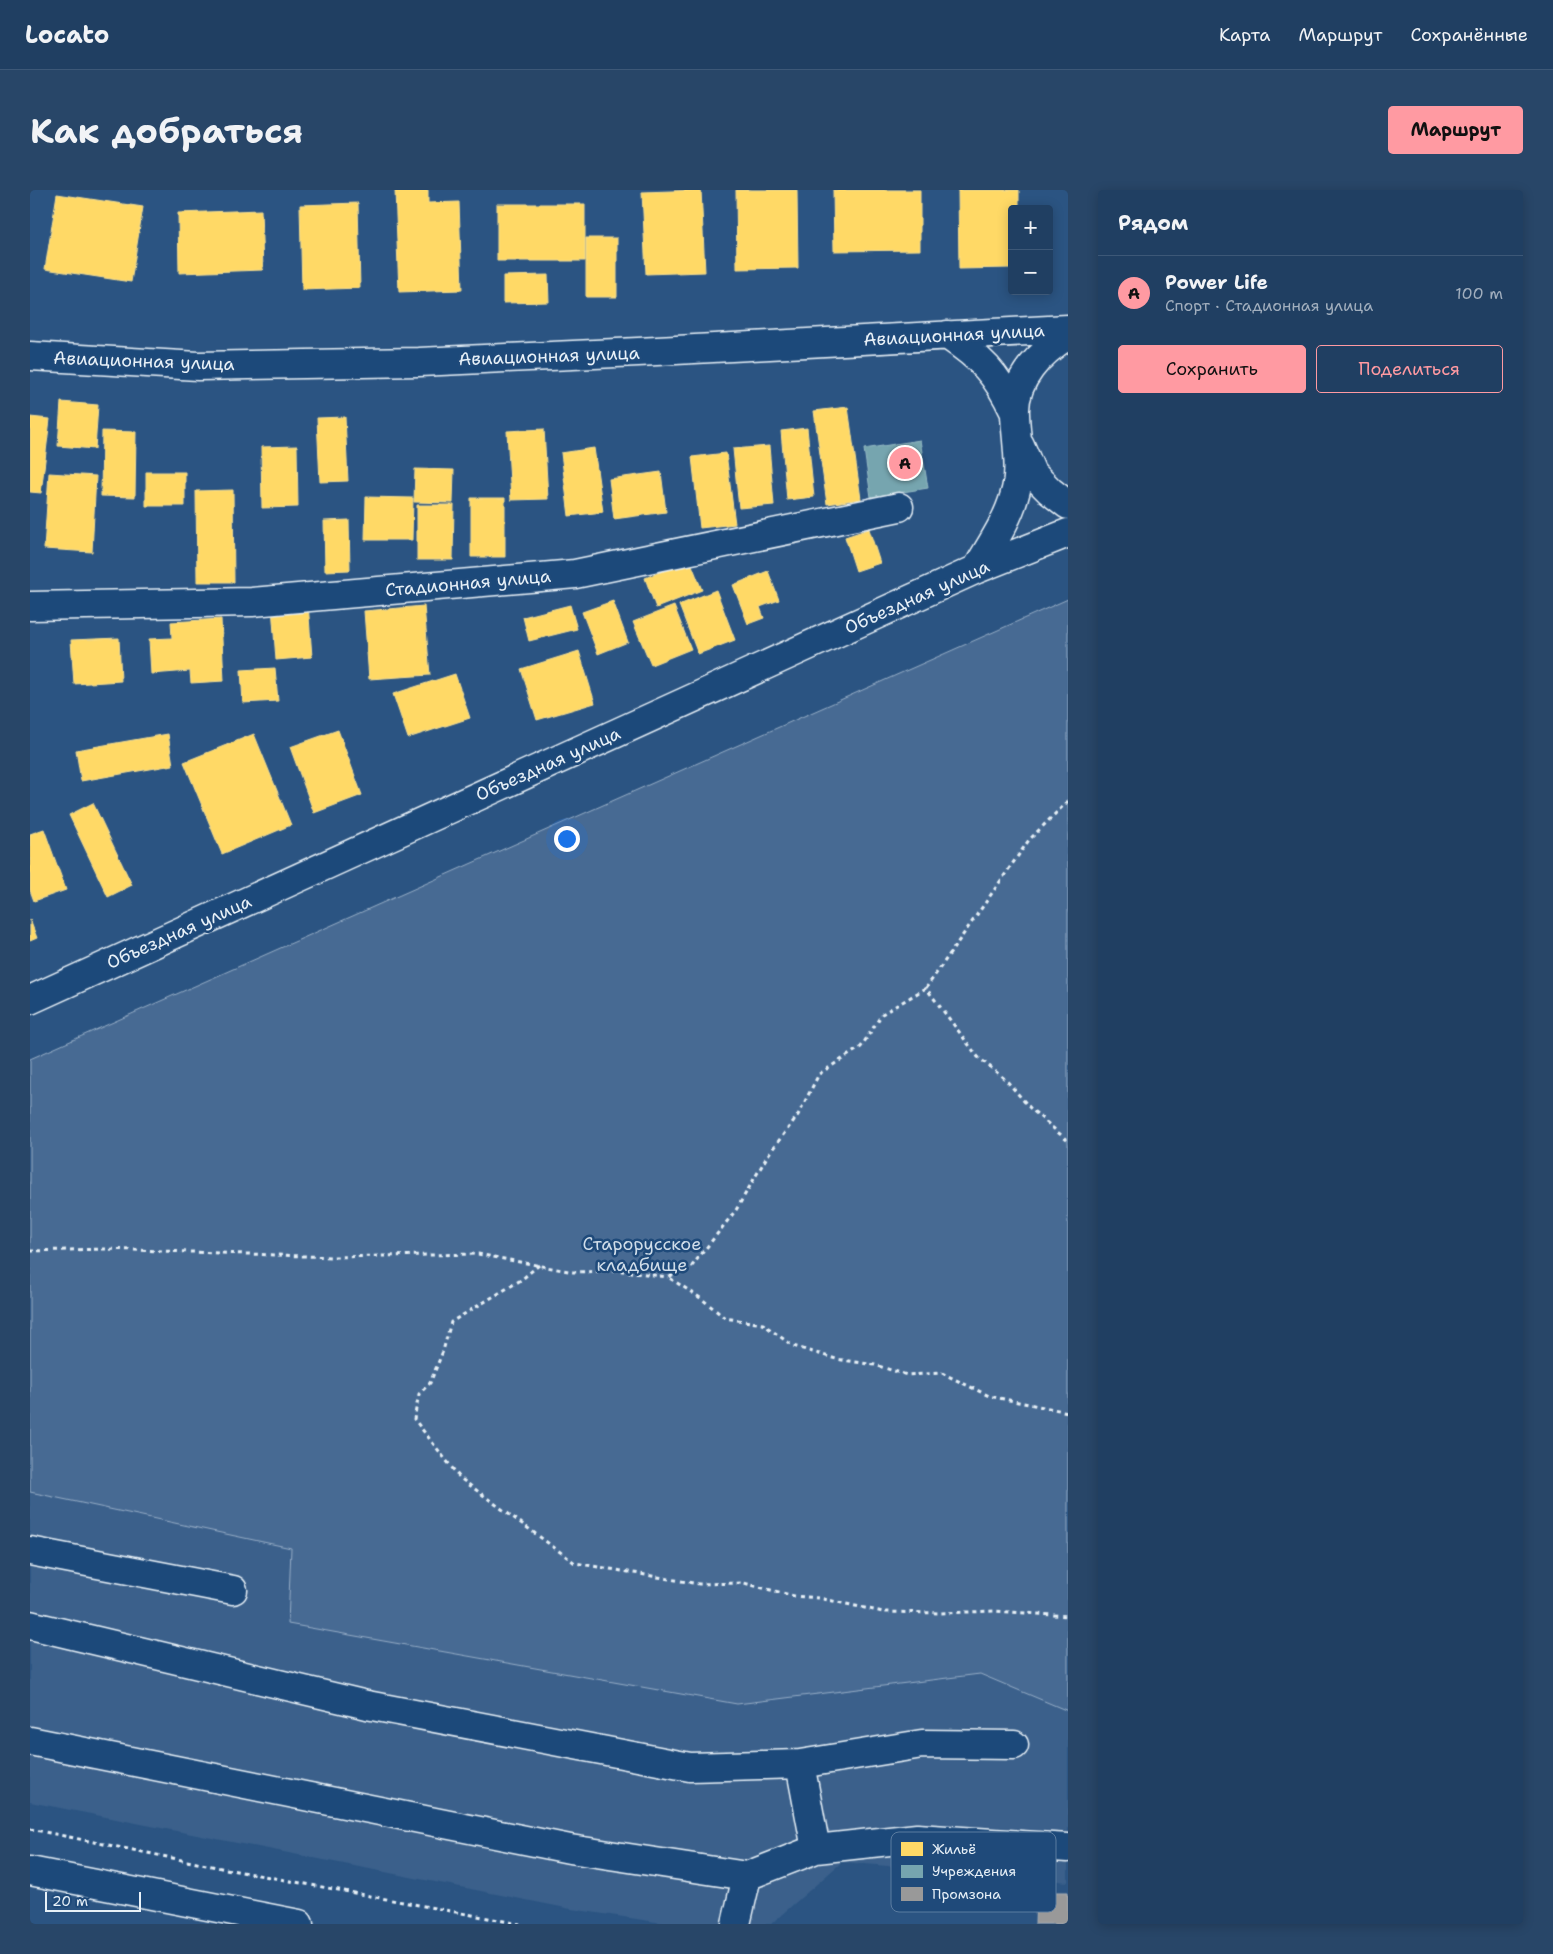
<!DOCTYPE html>
<html lang="ru">
<head>
<meta charset="utf-8">
<style>
  :root { --surface:#203f62; --page:#284668; --text:#f1f3f6; --muted:#a2afbe; --line:#3d5877; --accent:#ff9aa2 }
  body { margin:0; font-family:"Shantell Sans",sans-serif; background:var(--page); color:var(--text) }
  .controls { position:absolute; right:15px; top:15px; display:grid; overflow:hidden; border-radius:5px; box-shadow:0 2px 12px #0003 }
  .controls button { width:45px; height:45px; display:grid; place-items:center; padding:0; border:0; border-bottom:1px solid var(--line); background:var(--surface); color:var(--text); font:25px sans-serif }
  .scale { position:absolute; left:15px; bottom:12px; width:96px; box-sizing:border-box; padding-left:5px; border:2px solid #e8f1f8; border-top:0; font-size:14px; line-height:18px; white-space:nowrap; color:#e8f1f8; -webkit-text-stroke:4px #1f4a7a; paint-order:stroke }
  .you { position:absolute; left:536px; top:648px; width:18px; height:18px; margin:-12px; border:4px solid #fff; border-radius:50%; background:#1a73e8; box-shadow:0 0 0 8px #1a73e833 }
  .badge { display:grid; place-items:center; width:32px; height:32px; border-radius:50%; background:var(--accent); color:#111; font-size:16px; font-weight:700 }
  .pin { position:absolute; translate:-50% -50%; border:2px solid #fff; box-shadow:0 1px 5px #0006 }
  .list { margin:0; padding:0; list-style:none }
  h2 { display:flex; justify-content:space-between; align-items:center; height:65px; margin:0; padding:0 20px; font-size:21px }
  h2 small { font-size:16px; font-weight:400; color:var(--muted) }
  .list li { display:grid; grid-template-columns:32px 1fr auto; gap:15px; align-items:center; box-sizing:border-box; height:75px; padding:0 20px; border-top:1px solid var(--line) }
  .list b { display:block; font-size:19px; white-space:nowrap }
  .list p { margin:0; font-size:16px; white-space:nowrap; color:var(--muted) }
  .list em { font-size:16px; font-style:normal; color:var(--muted) }
  .actions { display:flex; gap:10px; padding:15px 20px }
  .actions a { flex:1; padding:11px 0; border:1px solid var(--accent); border-radius:5px; text-align:center; font-size:18px; color:var(--accent) }
  .actions .main { background:var(--accent); color:#111 }
  .map { position:relative; flex:none; width:1038px; height:1734px; overflow:hidden; border-radius:5px }
  header { display:flex; align-items:center; gap:30px; box-sizing:border-box; height:70px; padding:0 25px; background:var(--surface); border-bottom:1px solid var(--line) }
  header strong { font-size:24px }
  nav { display:flex; gap:28px; margin-inline-start:auto; font-size:18px }
  .intro { display:flex; align-items:center; justify-content:space-between; box-sizing:border-box; height:120px; padding:0 30px }
  h1 { margin:0; font-size:35px }
  .button { padding:12px 22px; border-radius:5px; background:var(--accent); color:#111; font-size:18px; font-weight:700 }
  main { display:flex; gap:30px; padding:0 30px }
  aside { flex:1; background:var(--surface); border-radius:5px; box-shadow:0 2px 12px #0003 }
  .map>svg:first-child { display:block }
  .built { fill:#3a608b }
  .green { fill:#476b93; stroke:#98aec6 }
  .homes { fill:#ffd966; stroke:#f8e092 }
  .public { fill:#76a5af; stroke:#98bcc5 }
  .industry { fill:#999; stroke:#b1b3b6 }
  .lines { fill:none; stroke-linecap:round; stroke-linejoin:round }
  .minor-casing { stroke:#e8f1f8; stroke-width:31 }
  .major-casing { stroke:#e8f1f8; stroke-width:31 }
  .path { stroke:#e8f1f8; stroke-width:3; stroke-dasharray:4 4; stroke-linecap:butt }
  .minor { stroke:#1f4a7a; stroke-width:28 }
  .major { stroke:#1f4a7a; stroke-width:28 }
  .labels { text-anchor:middle; stroke-width:5; stroke-linejoin:round; paint-order:stroke }
  .street-label { font-size:18px; fill:#e8f1f8; stroke:#1f4a7a }
  .park-label { font-size:18px; fill:#d0dde9; stroke:#1f4a7a }
  .key { fill:#1f4a7a; stroke:#5b7ca0; stroke-width:1 }
  .key-label { font-size:14px; fill:#e8f1f8 }
</style>
</head>
<body>
<header>
<strong>Locato</strong>
<nav><a>Карта</a><a>Маршрут</a><a>Сохранённые</a></nav>
</header>
<div class="intro"><h1>Как добраться</h1><a class="button">Маршрут</a></div>
<main>
<div class="map">
<svg width="1038" height="1734" viewBox="0 0 1038 1734">
  <rect width="100%" height="100%" fill="#2b5482"/>
  <filter id="ink" filterUnits="userSpaceOnUse"><feTurbulence type="fractalNoise" baseFrequency=".02" numOctaves="2"/><feDisplacementMap in="SourceGraphic" scale="10" xChannelSelector="R" yChannelSelector="G"/><feConvolveMatrix kernelMatrix="1 2 1 2 8 2 1 2 1" color-interpolation-filters="sRGB"/></filter>
  <g filter="url(#ink)">
    <!-- built -->
    <path class="built" d="M0,1302l261,56 -3,76 449,80 243,-30 88,37v171l-226,-20 -71,62h-102l-98,-15 -541,-107z"/>
    <!-- green -->
    <path class="green" d="M1038,409v1112l-88,-37 -243,30 -449,-80 3,-76 -261,-56v-433z"/>
    <!-- homes -->
    <path class="homes" d="M365,0h33v13l31,-1 3,88 -63,2z
      M671,0l4,82 -59,2 -4,-82z
      M706,0h61l1,78 -61,1z
      M803,0h87v60l-86,1z
      M928,0h61v19h-7v59l-53,1z
      M27,4l86,13 -12,75 -86,-13z
      M328,13l2,85 -58,2 -2,-85z
      M467,14h88v57h-88z
      M231,20l2,60 -84,3 -1,-60z
      M556,48h31v59h-31z
      M518,85l1,27 -46,1v-27z
      M31,212l37,3 -3,44 -37,-3z
      M818,217l13,92 -34,5 -13,-93z
      M0,227l20,2 -9,74 -11,-1z
      M315,227l3,64 -28,1 -3,-64z
      M777,238l7,69 -27,3 -6,-69z
      M514,239l4,70 -37,1 -4,-69z
      M72,241l34,1 -1,65 -34,-1z
      M267,256l1,61 -36,1 -1,-61z
      M739,256l5,59 -35,3 -6,-59z
      M564,258l9,64 -34,4 -8,-63z
      M696,263l9,71 -35,4 -8,-71z
      M385,279l39,1 -1,33 -39,-1z
      M116,282h39v34h-39z
      M631,282l5,40 -52,7 -5,-40z
      M19,283l47,3 -4,76 -48,-3z
      M203,300l1,92h-37l-1,-91z
      M336,307l47,1 -1,42h-47z
      M441,308h34v59h-34z
      M387,315h37l-1,55h-36z
      M319,330l1,50 -25,1 -1,-50z
      M839,339l11,34 -24,8 -11,-34z
      M660,370l12,30 -46,18 -11,-30z
      M738,381l11,29 -19,7 4,11 -16,6 -15,-39z
      M686,400l19,50 -37,14 -19,-49z
      M583,411l15,41 -30,12 -16,-42z
      M278,413l4,54 -36,3 -4,-53z
      M540,415l7,24 -48,12 -6,-24z
      M394,416l6,69 -61,4 -5,-68z
      M644,416l17,43 -40,16 -18,-43z
      M191,429l3,62 -33,2 -1,-12 -39,3 -2,-35 23,-1 -1,-16z
      M89,448l2,43 -47,3 -3,-44z
      M549,461l16,52 -58,17 -16,-51z
      M245,478l3,33 -35,2 -2,-33z
      M425,484l15,44 -62,20 -15,-44z
      M308,540l24,65 -48,18 -24,-66z
      M138,544l5,31 -92,16 -5,-31z
      M224,544l37,91 -69,29 -38,-92z
      M63,613l39,82 -24,12 -39,-82z
      M14,639l22,61 -32,11 -4,-11v-56z
      M0,730l7,18 -7,3z"/>
    <!-- public -->
    <path class="public" d="M890,250l8,48 -57,9 -7,-48z"/>
    <!-- industry -->
    <path class="industry" d="M1006,1702h32v32h-33z"/>
    <g class="lines">
      <!-- minor casing -->
      <g class="minor-casing">
        <path id="minor" d="M0,416l222,-4 323,-28 324,-67
          M0,1361l203,39
          M0,1435l337,80 323,62 110,-3 122,-20 92,1
          M0,1551l540,108 177,27 69,-27 101,-11 151,10
          M770,1574l16,85
          M706,1734l11,-48"/>
      </g>
      <!-- major casing -->
      <g class="major-casing">
        <path id="major" d="M917,145c34,23 50,39 67,76
          M0,166l168,10 221,-4 219,-10 430,-23
          M990,255l12,28 18,18 18,14
          M947,379c13,-23 30,-47 37,-72 9,-28 2,-55 1,-83 -2,-35 26,-62 53,-79
          M0,810l947,-431 91,-36
          M0,1681l269,53"/>
      </g>
      <!-- path -->
      <path class="path" d="M1038,611l-39,39 -103,148 52,69 28,23 24,28 38,33
        M896,798l-44,26 -21,33 -42,27 -21,41 -30,40 -32,55 -44,56 -24,11 34,22 23,19 38,6 30,22 43,13 39,6 32,10 35,-2 47,23 79,16
        M0,1061l75,-2 228,8 145,-3 95,18 50,-1 45,6
        M509,1075l-18,15 -70,42 -8,29 -13,32 -11,11 -5,25 46,59 115,85 124,21 45,-1 50,13 25,2 64,14 58,1 54,-2 73,5
        M0,1639l196,40 294,55"/>
      <!-- minor -->
      <use href="#minor" class="minor"/>
      <!-- major -->
      <use href="#major" class="major"/>
    </g>
  </g>
  <g class="labels">
    <!-- street labels -->
    <g class="street-label">
      <text transform="translate(924 145) rotate(-3)" y="6">Авиационная улица</text>
      <text transform="translate(519 166) rotate(-2)" y="6">Авиационная улица</text>
      <text transform="translate(114 171) rotate(2)" y="6">Авиационная улица</text>
      <text transform="translate(438 393) rotate(-5)" y="6">Стадионная улица</text>
      <text transform="translate(887 407) rotate(-24)" y="6">Объездная улица</text>
      <text transform="translate(518 574) rotate(-24)" y="6">Объездная улица</text>
      <text transform="translate(149 742) rotate(-24)" y="6">Объездная улица</text>
    </g>
    <!-- park labels -->
    <g class="park-label">
      <text x="612" y="1060">Старорусское<tspan x="612" dy="21">кладбище</tspan></text>
    </g>
  </g>
  <!-- legend -->
  <rect x="861" y="1642" width="165" height="80" rx="8" class="key"/>
  <rect x="871" y="1652" width="22" height="14" fill="#ffd966"/>
  <rect x="871" y="1675" width="22" height="13" fill="#76a5af"/>
  <rect x="871" y="1697" width="22" height="14" fill="#999"/>
  <g class="key-label">
    <text x="902" y="1664">Жильё</text>
    <text x="902" y="1686">Учреждения</text>
    <text x="902" y="1709">Промзона</text>
  </g>
</svg>
<div class="controls">
<button>+</button>
<button>−</button>
</div>
<div class="scale">20 m</div>
<div class="you"></div>
<div class="pin badge" style="left:875px;top:273px">A</div>
</div>
<aside>
<h2>Рядом<small></small></h2>
<ul class="list">
<li><span class="badge">A</span><div><b>Power Life</b><p>Спорт · Стадионная улица</p></div><em>100 m</em></li>
</ul>
<div class="actions"><a class="main">Сохранить</a><a>Поделиться</a></div>
</aside>
</main>
</body>
</html>
